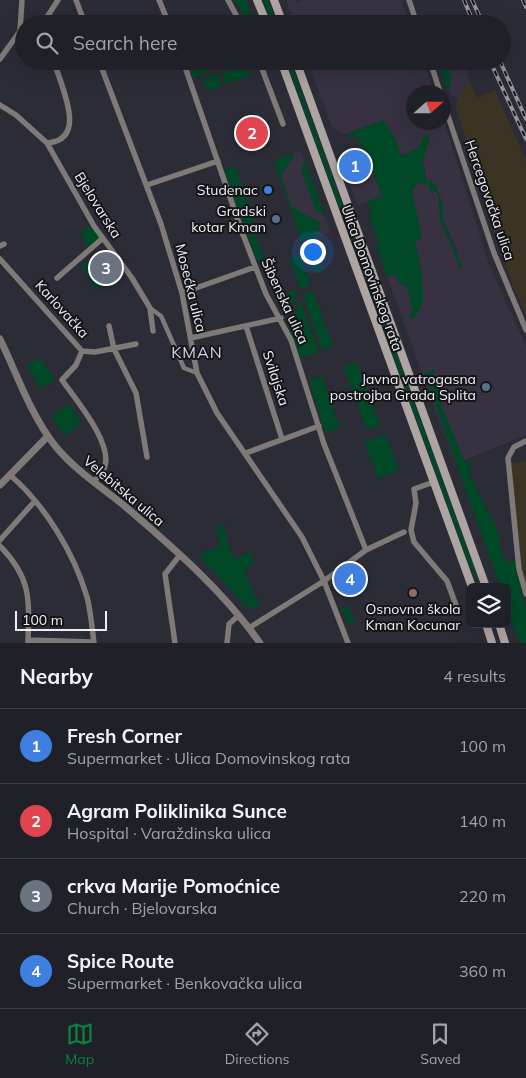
<!DOCTYPE html>
<html lang="en">
<head>
<meta charset="utf-8">
<style>
  :root { --surface:#202128; --page:#282930; --text:#f1f3f6; --muted:#a2a3a8; --line:#3d3e45; --accent:#0b8043 }
  body { margin:0; font-family:Mulish,sans-serif; background:var(--page); color:var(--text) }
  .controls { position:absolute; right:15px; bottom:15px; display:grid; overflow:hidden; border-radius:8px; box-shadow:0 5px 20px #0002 }
  .controls button { width:45px; height:45px; display:grid; place-items:center; padding:0; border:0; border-bottom:1px solid var(--line); background:var(--surface); color:var(--text); font:25px sans-serif }
  .compass { position:absolute; left:406px; top:85px; width:45px; height:45px; border-radius:50%; background:var(--surface); box-shadow:0 5px 20px #0002; rotate:69deg }
  .scale { position:absolute; left:15px; bottom:12px; width:92px; box-sizing:border-box; padding-left:5px; border:2px solid #eff0f6; border-top:0; font-size:14px; line-height:18px; white-space:nowrap; color:#eff0f6; -webkit-text-stroke:4px #151519; paint-order:stroke }
  .you { position:absolute; left:312px; top:251px; width:18px; height:18px; margin:-12px; border:4px solid #fff; border-radius:50%; background:#1a73e8; box-shadow:0 0 0 8px #1a73e833 }
  .badge { display:grid; place-items:center; width:32px; height:32px; border-radius:50%; background:var(--accent); color:#fff; font-size:16px; font-weight:700 }
  .pin { position:absolute; translate:-50% -50%; border:2px solid #fff; box-shadow:0 1px 5px #0006 }
  .list { margin:0; padding:0; list-style:none }
  h2 { display:flex; justify-content:space-between; align-items:center; height:65px; margin:0; padding:0 20px; font-size:21px }
  h2 small { font-size:16px; font-weight:400; color:var(--muted) }
  .list li { display:grid; grid-template-columns:32px 1fr auto; gap:15px; align-items:center; box-sizing:border-box; height:75px; padding:0 20px; border-top:1px solid var(--line) }
  .list b { display:block; font-size:19px; white-space:nowrap }
  .list p { margin:0; font-size:16px; white-space:nowrap; color:var(--muted) }
  .list em { font-size:16px; font-style:normal; color:var(--muted) }
  .icon { flex:none; width:28px; height:28px; fill:none; stroke:currentColor; stroke-width:2; stroke-linecap:round; stroke-linejoin:round }
  .map { position:relative; flex:none; width:526px; height:643px; overflow:hidden }
  .search { position:absolute; background:var(--surface); box-shadow:0 5px 20px #0002; left:15px; right:15px; top:15px; height:55px; display:flex; align-items:center; gap:12px; box-sizing:border-box; padding:0 18px; border-radius:28px; color:var(--muted); font-size:19px }
  .sheet { height:365px; background:var(--surface) }
  nav { display:flex; justify-content:space-around; align-items:center; box-sizing:border-box; height:70px; border-top:1px solid var(--line); background:var(--surface); font-size:14px; color:var(--muted) }
  nav a { display:grid; justify-items:center; gap:2px }
  nav .on { color:var(--accent) }
  .map>svg:first-child { display:block }
  .commercial { fill:#373142 }
  .industrial { fill:#3c3423 }
  .green { fill:#014828 }
  .lines { fill:none; stroke-linecap:round; stroke-linejoin:round }
  .pedestrian { stroke:#7f7978; stroke-width:4.5 }
  .minor { stroke:#7f7978; stroke-width:5.5 }
  .tertiary { stroke:#7f7978; stroke-width:7 }
  .secondary { stroke:#aea4a2; stroke-width:8 }
  .rail-casing { stroke:#93949c; stroke-width:4 }
  .rail { stroke:#151519; stroke-width:2; stroke-dasharray:5.5; stroke-linecap:butt }
  .shop-dot { fill:#3f7fe0; stroke:#151519; stroke-width:2 }
  .service-dot { fill:#5c6f8a; stroke:#151519; stroke-width:2 }
  .education-dot { fill:#8d6e63; stroke:#151519; stroke-width:2 }
  .labels { text-anchor:middle; stroke-width:4; stroke-linejoin:round; paint-order:stroke }
  .poi-label { font-size:14px; fill:#eff0f6; stroke:#151519; text-anchor:end }
  .street-label { font-size:14px; fill:#eff0f6; stroke:#151519 }
  .quarter-label { font-size:16px; letter-spacing:1px; fill:#d5d6e3; stroke:#151519 }
</style>
</head>
<body>
<div class="map">
<svg width="526" height="643" viewBox="0 0 526 643">
  <rect width="100%" height="100%" fill="#2b2c36"/>
  <!-- commercial -->
  <path class="commercial" d="M286,0h10v4l7,-4h98l9,24h-115z
    M308,61h115l11,31h-20v30l30,-1 44,141 38,84v89l-71,29 -68,-188 8,-1 12,11 8,31 7,-42 -7,-34 7,-3 -10,-48 7,-8 10,3 6,5 4,8 1,22 14,32 4,-1 -15,-31v-17l-9,-20 -8,-3 -2,-14 -6,-18 -17,8 -6,-17 -11,-19 -39,14 -13,-7z
    M445,61h21l2,18 -8,22 -12,-9 3,-14z
    M363,147l19,49 -24,9 -19,-48z
    M301,151l29,81 -28,10 -28,-81z"/>
  <!-- industrial -->
  <path class="industrial" d="M468,79l9,19 18,-8 31,71v154l-15,-33 -13,-44 -6,-11 -9,-25 2,-6 -29,-88 2,-9 2,1z
    M526,461v124l-4,-16 -12,-106z"/>
  <!-- green -->
  <path class="green" d="M234,0h12l5,15 -3,7z
    M263,0h5l9,24h-5z
    M192,61h20l3,8 -22,9 -6,-15z
    M286,61h4l191,526 -12,-22z
    M438,61h7l6,17 -3,14z
    M246,65l4,11 -24,8 -4,-10z
    M218,74l4,12 -14,5 -5,-11z
    M384,120l11,19 6,17 17,-8 7,-14 5,4 -7,23 3,19 8,3 9,20v17l20,49 -2,1 -21,-50 -1,-22 -4,-7 -4,2 -2,-8 -10,-3 -7,8 10,48 -7,3c4,19 18,67 -4,78l-3,-3 5,-4 -6,-25 -7,-3 -5,-9 -8,1 -11,-31 2,-4 -9,-24 2,-11 -3,-2v-3l14,-5 -19,-49 -8,-11 -10,-2z
    M291,154l3,2 -13,19 11,32 29,16 -4,14 -15,5 -28,-81z
    M305,160l20,57 -10,-8 -14,-40z
    M235,166l19,53 -3,2 13,38 -7,2 -33,-91z
    M91,225l9,13 -11,10 -9,-15z
    M315,250l7,20 -8,2 -7,-20z
    M300,255l11,30 -11,4 -10,-30z
    M89,260l16,24 -8,6 -16,-24z
    M295,290c3,10 -3,19 -12,24l-7,-17z
    M313,291l20,55 -11,4 -19,-55z
    M301,301l17,51 -18,6 -14,-40 7,-3z
    M40,358l15,22 -15,9 -13,-24z
    M357,362l23,64 -13,4 -24,-64z
    M434,370l1,9 5,2 1,23 24,59 7,-4 -3,16 26,50 10,38 9,-3 12,50v33h-7l-12,-34v-22h-7l-76,-214z
    M322,376l18,52 -15,5 -16,-53z
    M69,404l12,19 -16,13 -14,-20z
    M385,434l14,36 -21,9 -14,-37z
    M223,524l7,25 5,10 15,-7 3,10 -8,9 15,37 -8,1 -7,-3 -46,-50 21,-11 -4,-18z
    M348,606l7,17 -1,3 -6,-3 -7,-15z"/>
  <g class="lines">
    <!-- pedestrian -->
    <path class="pedestrian" d="M150,308l11,8 23,52 13,5"/>
    <!-- minor -->
    <path class="minor" d="M76,0l9,24
      M159,0l10,24
      M228,0l13,24
      M409,0l8,24
      M46,24l1,-7 11,-17
      M0,59l20,-28 2,-31
      M99,61l62,163 21,69 15,80 20,40 85,124 22,44 24,62
      M183,61l59,171 24,62 25,46 33,104 42,106
      M259,61l24,63
      M430,61l10,31
      M102,68l11,-7
      M444,104l50,149 32,77
      M0,105l16,10 31,28c42,-3 14,-56 7,-82
      M47,143l47,83 38,52 18,30 3,23
      M147,185l71,-24
      M0,246l4,-2
      M0,259l82,92 -6,14 -14,15c13,19 53,65 42,89 -2,5 -7,9 -10,12
      M57,278l46,-40
      M182,293l73,-26
      M109,326l5,23 22,44 11,64
      M246,326l36,113
      M191,338l90,-20
      M82,351l13,1 41,-8
      M526,441l-12,6 -6,11 11,111 7,25
      M246,453l73,-27
      M10,475c35,30 64,78 77,122 4,15 5,31 7,46
      M434,482l-20,7 2,14 -5,27 3,12 33,39 10,27
      M0,540l34,-38
      M0,546c32,33 29,53 28,97
      M249,628l75,-47 42,-31 38,-18
      M28,640l65,2
      M175,643l-10,-69 15,-19
      M227,643l2,-19 10,-9"/>
    <!-- tertiary -->
    <path class="tertiary" d="M0,339c17,35 31,77 56,108 20,24 47,41 71,61 48,41 97,84 133,135
      M0,485l48,-49"/>
    <!-- secondary -->
    <path class="secondary" d="M257,0l10,24
      M274,0l9,24
      M281,61l191,526
      M296,61l190,526
      M486,624l6,19
      M499,624l6,19"/>
    <!-- rail casing -->
    <g class="rail-casing">
      <path id="rail" d="M464,0l10,24
        M472,0l11,24
        M523,0l3,7
        M490,61l36,78
        M500,61l26,58"/>
    </g>
    <!-- rail -->
    <use href="#rail" class="rail"/>
  </g>
  <!-- markers -->
  <circle class="shop-dot" cx="268" cy="190" r="5"/>
  <g class="service-dot">
    <circle cx="276" cy="219" r="5"/>
    <circle cx="486" cy="387" r="5"/>
  </g>
  <circle class="education-dot" cx="413" cy="593" r="5"/>
  <g class="labels">
    <!-- poi labels -->
    <g class="poi-label">
      <text x="258" y="195">Studenac</text>
      <text x="266" y="216">Gradski<tspan x="266" dy="16">kotar Kman</tspan></text>
      <text x="476" y="384">Javna vatrogasna<tspan x="476" dy="16">postrojba Grada Splita</tspan></text>
      <text x="413" y="614" text-anchor="middle">Osnovna škola<tspan x="413" dy="16">Kman Kocunar</tspan></text>
    </g>
    <!-- street labels -->
    <g class="street-label">
      <text transform="translate(490 200) rotate(71)" y="5">Hercegovačka ulica</text>
      <text transform="translate(98 205) rotate(58)" y="5">Bjelovarska</text>
      <text transform="translate(372 278) rotate(70)" y="5">Ulica Domovinskog rata</text>
      <text transform="translate(191 288) rotate(76)" y="5">Mosećka ulica</text>
      <text transform="translate(285 301) rotate(65)" y="5">Šibenska ulica</text>
      <text transform="translate(62 309) rotate(48)" y="5">Karlovačka</text>
      <text transform="translate(276 378) rotate(72)" y="5">Svilajska</text>
      <text transform="translate(124 491) rotate(40)" y="5">Velebitska ulica</text>
    </g>
    <!-- quarter labels -->
    <g class="quarter-label">
      <text x="197" y="358">KMAN</text>
    </g>
  </g>
</svg>
<div class="controls">
<button><svg class="icon" aria-label="layers" viewBox="0 0 24 24"><path d="M12 4l9 5-9 5-9-5zM3 14l9 5 9-5"/></svg></button>
</div>
<svg class="compass" viewBox="-18 -18 36 36"><path d="M0-13l5 13h-10z" fill="#e53935"/><path d="M0 13l5-13h-10z" fill="#a2a3a8"/></svg>
<div class="scale">100 m</div>
<div class="you"></div>
<div class="pin badge" style="left:355px;top:166px;background:#3f7fe0">1</div>
<div class="pin badge" style="left:252px;top:133px;background:#e0444e">2</div>
<div class="pin badge" style="left:106px;top:268px;background:#6b7280">3</div>
<div class="pin badge" style="left:350px;top:579px;background:#3f7fe0">4</div>
<div class="search"><svg class="icon" aria-label="search" viewBox="0 0 24 24"><circle cx="10" cy="10" r="6"/><path d="M15 15l6 6"/></svg>Search here</div>
</div>
<section class="sheet">
<h2>Nearby<small>4 results</small></h2>
<ul class="list">
<li><span class="badge" style="background:#3f7fe0">1</span><div><b>Fresh Corner</b><p>Supermarket · Ulica Domovinskog rata</p></div><em>100 m</em></li>
<li><span class="badge" style="background:#e0444e">2</span><div><b>Agram Poliklinika Sunce</b><p>Hospital · Varaždinska ulica</p></div><em>140 m</em></li>
<li><span class="badge" style="background:#6b7280">3</span><div><b>crkva Marije Pomoćnice</b><p>Church · Bjelovarska</p></div><em>220 m</em></li>
<li><span class="badge" style="background:#3f7fe0">4</span><div><b>Spice Route</b><p>Supermarket · Benkovačka ulica</p></div><em>360 m</em></li>
</ul>
</section>
<nav>
<a class="on"><svg class="icon" aria-label="map" viewBox="0 0 24 24"><path d="M3 6l6-2 6 2 6-2v14l-6 2-6-2-6 2zM9 4v14M15 6v14"/></svg>Map</a>
<a><svg class="icon" aria-label="directions" viewBox="0 0 24 24"><path d="M12 3l9 9-9 9-9-9zM9 14v-3h6M13 9l2 2-2 2"/></svg>Directions</a>
<a><svg class="icon" aria-label="saved" viewBox="0 0 24 24"><path d="M7 4h10v16l-5-4-5 4z"/></svg>Saved</a>
</nav>
</body>
</html>
